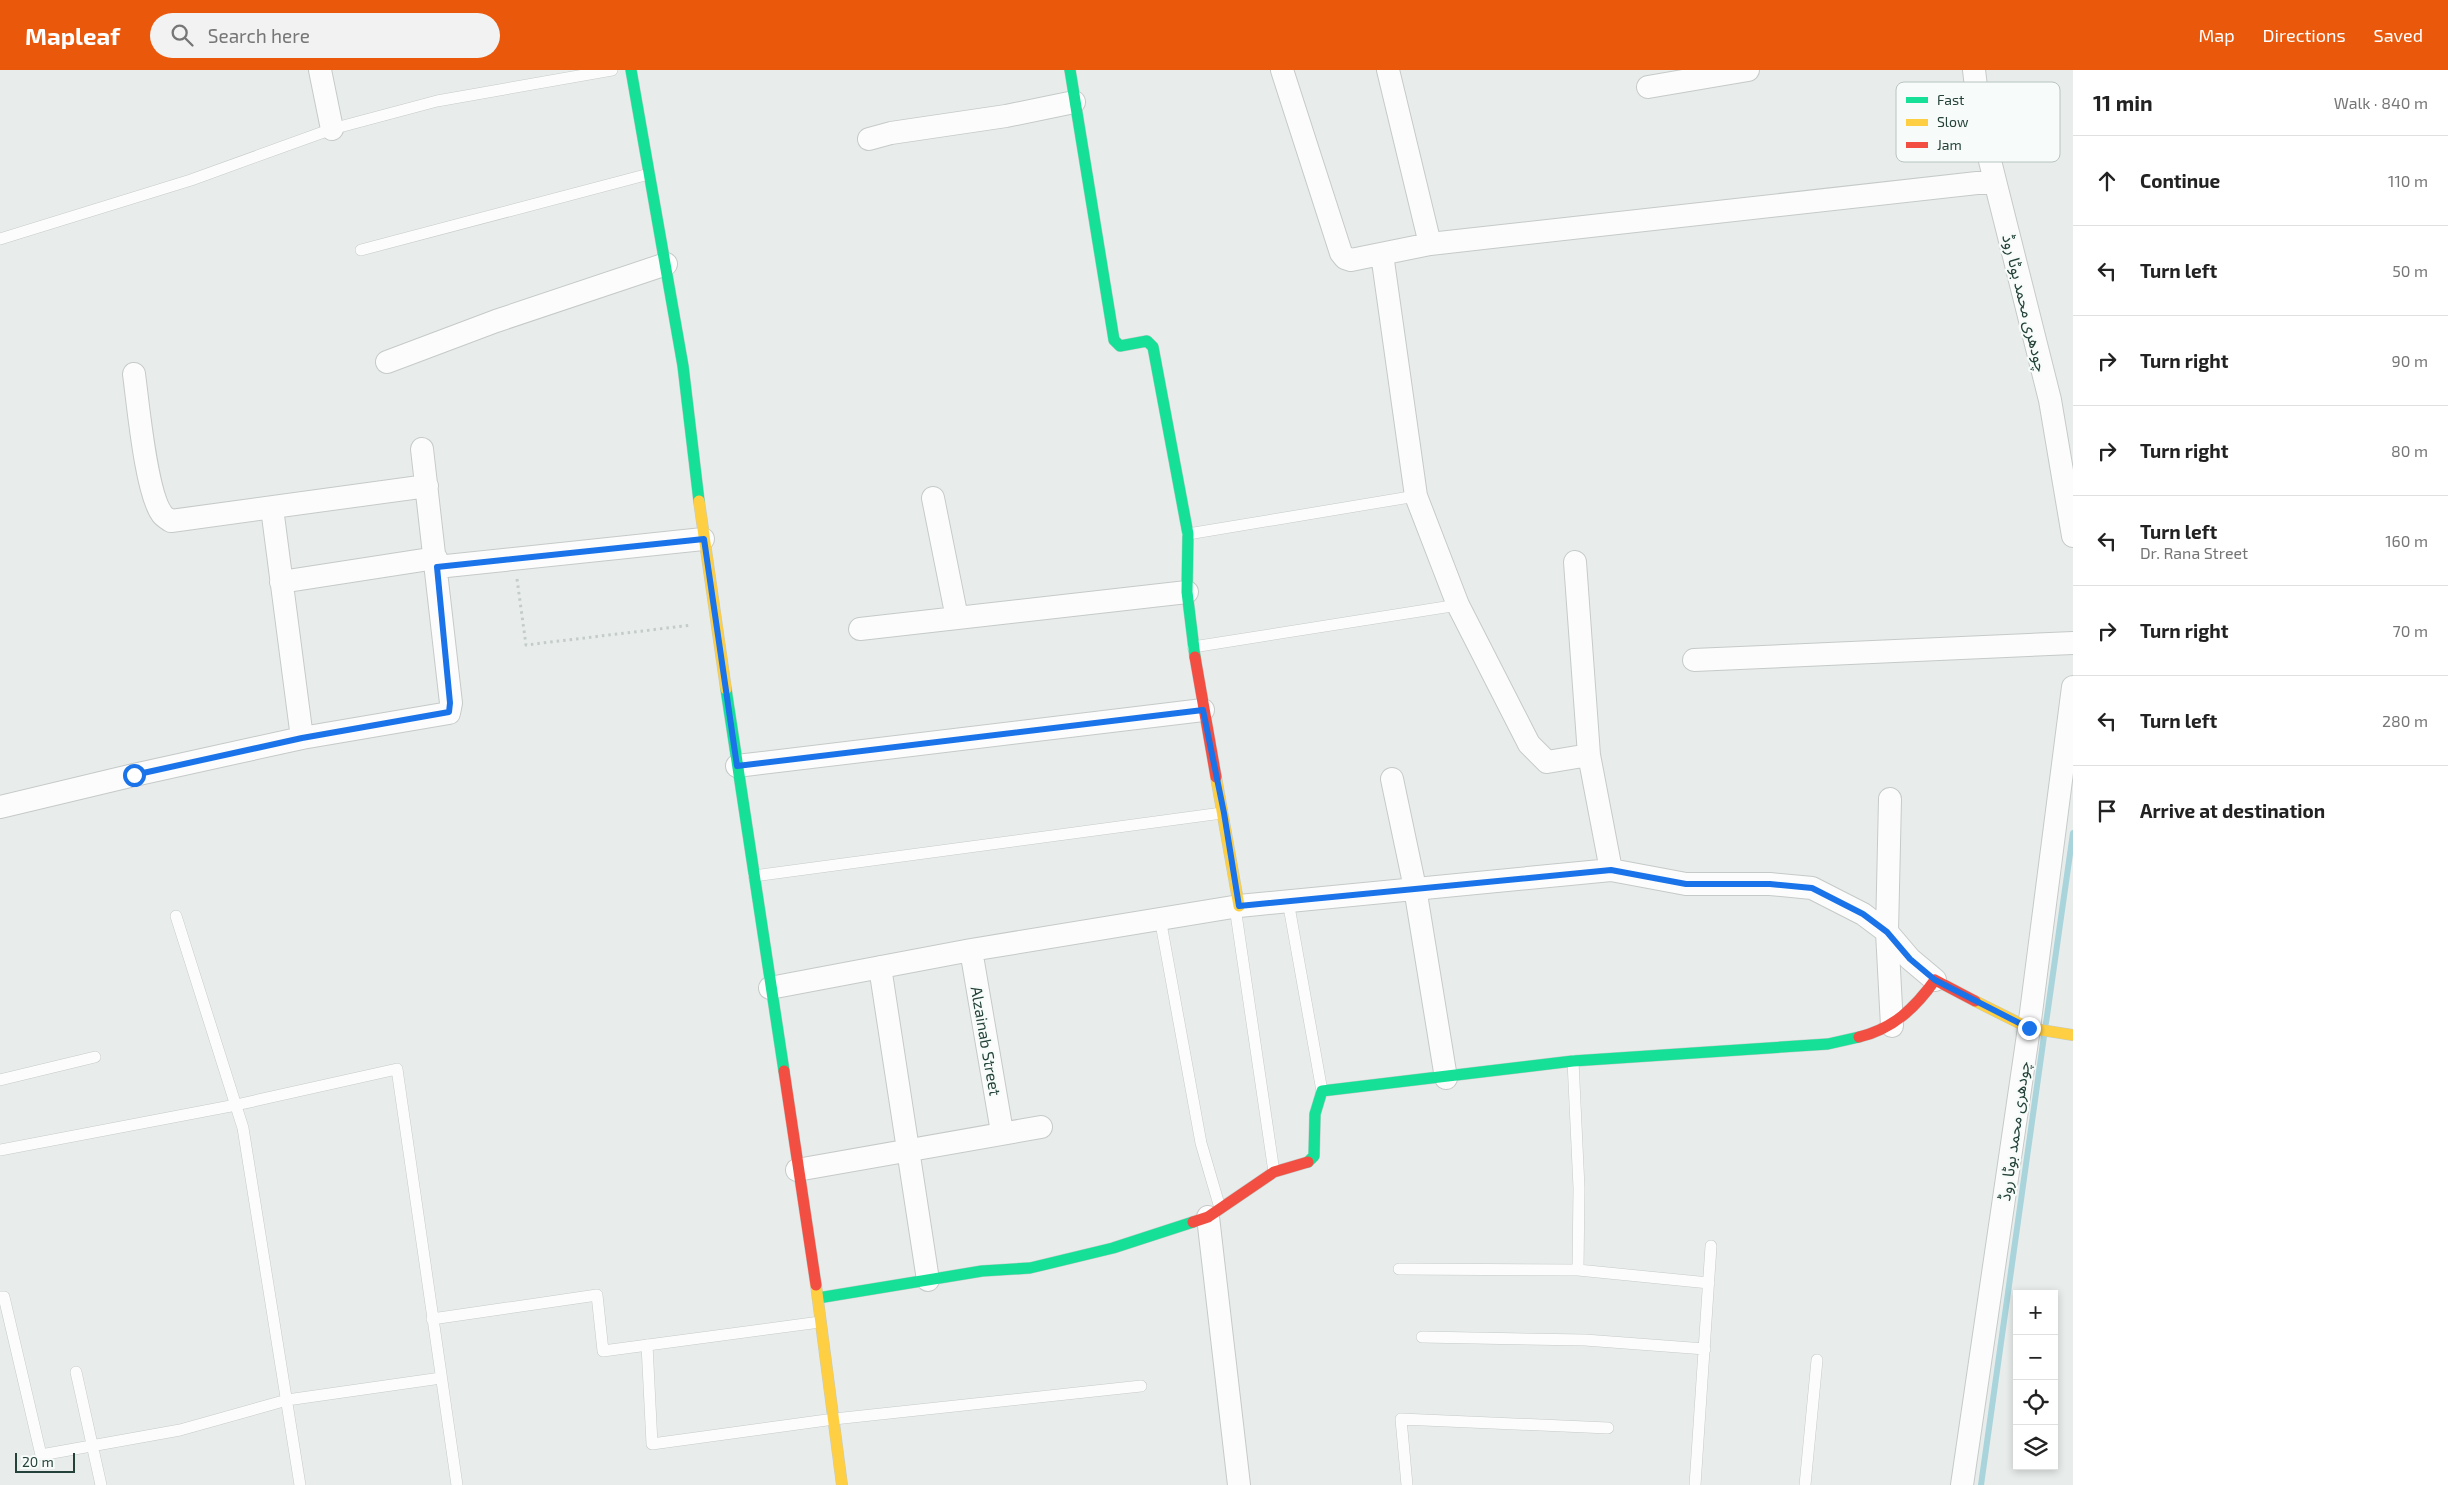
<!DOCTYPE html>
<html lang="en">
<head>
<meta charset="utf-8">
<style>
  :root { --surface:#fff; --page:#f2f2f2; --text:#222; --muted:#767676; --line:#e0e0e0; --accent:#ea580c }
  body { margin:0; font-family:"Exo 2","Noto Sans Arabic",sans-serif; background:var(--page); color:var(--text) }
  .controls { position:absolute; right:15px; bottom:15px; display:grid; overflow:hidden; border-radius:0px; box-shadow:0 2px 8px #0003 }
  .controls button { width:45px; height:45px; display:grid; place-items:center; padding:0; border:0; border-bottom:1px solid var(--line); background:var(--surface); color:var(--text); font:25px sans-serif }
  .scale { position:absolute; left:15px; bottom:12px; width:60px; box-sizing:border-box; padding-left:5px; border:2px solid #24423a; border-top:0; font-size:14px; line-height:18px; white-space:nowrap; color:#24423a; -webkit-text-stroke:4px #f7fbf9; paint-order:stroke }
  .stop { position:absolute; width:15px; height:15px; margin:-11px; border:4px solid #1a73e8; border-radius:50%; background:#fff }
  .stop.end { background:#1a73e8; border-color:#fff; box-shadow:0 1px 5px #0008 }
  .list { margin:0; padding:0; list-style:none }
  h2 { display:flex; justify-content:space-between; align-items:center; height:65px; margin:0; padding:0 20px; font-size:21px }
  h2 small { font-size:16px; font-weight:400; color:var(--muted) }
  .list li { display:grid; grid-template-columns:32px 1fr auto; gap:15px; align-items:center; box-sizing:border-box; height:90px; padding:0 20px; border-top:1px solid var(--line) }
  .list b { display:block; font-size:19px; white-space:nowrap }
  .list p { margin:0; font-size:16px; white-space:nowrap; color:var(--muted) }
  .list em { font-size:16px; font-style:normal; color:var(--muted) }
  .icon { flex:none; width:28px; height:28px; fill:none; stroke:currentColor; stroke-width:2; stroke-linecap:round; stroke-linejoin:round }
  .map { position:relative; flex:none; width:2073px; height:1415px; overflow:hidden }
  header { display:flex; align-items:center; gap:30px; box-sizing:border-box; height:70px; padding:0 25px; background:var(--accent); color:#fff }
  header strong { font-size:24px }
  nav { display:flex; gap:28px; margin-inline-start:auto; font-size:18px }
  .search { width:350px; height:45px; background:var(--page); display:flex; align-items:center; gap:12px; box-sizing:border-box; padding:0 18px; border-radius:28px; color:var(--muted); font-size:19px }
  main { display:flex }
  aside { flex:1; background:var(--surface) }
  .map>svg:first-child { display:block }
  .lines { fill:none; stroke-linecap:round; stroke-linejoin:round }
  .stream { stroke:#a9d4db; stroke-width:6 }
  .lane-casing { stroke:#c5cac8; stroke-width:12 }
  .street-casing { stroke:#c5cac8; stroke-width:24 }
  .fast-casing { stroke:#c3cbc8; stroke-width:12 }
  .slow-casing { stroke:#c3cbc8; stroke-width:12 }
  .jam-casing { stroke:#c3cbc8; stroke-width:12 }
  .path { stroke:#c3ccca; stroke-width:3; stroke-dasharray:2.5 4; stroke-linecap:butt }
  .lane { stroke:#fcfcfc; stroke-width:11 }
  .street { stroke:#fcfcfc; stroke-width:22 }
  .fast { stroke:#16e098; stroke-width:11 }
  .slow { stroke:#ffcf43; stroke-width:11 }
  .jam { stroke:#f24e42; stroke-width:11 }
  .route { stroke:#1a73e8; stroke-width:6 }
  .labels { text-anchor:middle; stroke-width:4.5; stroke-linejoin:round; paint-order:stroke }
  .street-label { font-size:16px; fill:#24423a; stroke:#f7fbf9 }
  .key { fill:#f7fbf9; stroke:#b8c4c0; stroke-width:1 }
  .key-label { font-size:14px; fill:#24423a }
</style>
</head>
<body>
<header>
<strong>Mapleaf</strong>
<div class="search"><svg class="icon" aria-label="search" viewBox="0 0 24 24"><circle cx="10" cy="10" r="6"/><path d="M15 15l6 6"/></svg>Search here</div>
<nav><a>Map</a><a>Directions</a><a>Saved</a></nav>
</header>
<main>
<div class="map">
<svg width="2073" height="1415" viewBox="0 0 2073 1415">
  <rect width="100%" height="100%" fill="#e8edeb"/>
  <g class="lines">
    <!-- stream -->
    <path class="stream" d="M2046,953l27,-190
      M1981,1415l63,-449"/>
    <!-- lane casing -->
    <g class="lane-casing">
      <path id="lane" d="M0,169l191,-59 141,-51 105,-28 175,-31
        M361,180l288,-76
        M1188,464l228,-38
        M1193,577l265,-42
        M754,806l468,-63
        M1288,831l34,190
        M1235,837l39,265
        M176,846l67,212 57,357
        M1160,848l41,225 19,65
        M1573,991l6,127 -1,82
        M0,1010l95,-23
        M0,1080l236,-45 161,-36 60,416
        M1399,1199l179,1 131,13
        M0,1227h4l37,158 139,-25 107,-30 154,-22
        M432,1249l165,-24 6,56 217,-29
        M1422,1267l163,3 120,9
        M647,1275l5,99 182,-25 307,-33
        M76,1302l25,113
        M1407,1415l-6,-66 207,9
        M1695,1415l16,-239
        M1805,1415l12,-125"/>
    </g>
    <!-- street casing -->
    <g class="street-casing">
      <path id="street" d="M320,0l12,59
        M1282,0l59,183 4,5 6,2 79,-16 565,-63
        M1388,0l42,174
        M1974,0l6,51 70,279 23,136
        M1648,17l100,-17
        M869,69l22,-6 115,-17 68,-14
        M1382,184l34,242 42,109 71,139 18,18 42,-7
        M387,292l109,-41 170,-57
        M134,304c4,29 12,119 28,140 2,3 6,5 9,7l256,-35
        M933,428l24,120
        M272,438l30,230
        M1575,492l14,193 22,115
        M437,497l266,-28
        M281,512l155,-24
        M860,559l327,-37
        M1694,590l379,-17
        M737,696l466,-56
        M1392,709l23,109 31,190
        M1890,729l-3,133 5,94
        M0,737l134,-32 168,-37 147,-25 2,-10 -29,-254
        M971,880l31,182
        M880,897l48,313
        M770,918l201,-38 268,-44 372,-36 75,14h84l42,4 51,26 24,18 23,27 25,21
        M797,1100l244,-43
        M1208,1147l31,268
        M1962,1415l67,-457 44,-341"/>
    </g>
    <!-- fast casing -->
    <g class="fast-casing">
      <path id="fast" d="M631,0l52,296 16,135
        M1070,0l44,270 6,6 27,-5 6,6 35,187 -1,58 8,65
        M726,619l58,382
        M1308,1092l6,-6 1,-42 7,-23 251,-30 255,-17 31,-7
        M818,1228l164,-27 48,-3 83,-20 80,-26"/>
    </g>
    <!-- slow casing -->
    <g class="slow-casing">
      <path id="slow" d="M699,431l27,188
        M1216,707l23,129
        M1975,931l54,27 44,7
        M816,1215l26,200"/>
    </g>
    <!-- jam casing -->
    <g class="jam-casing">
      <path id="jam" d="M1195,587l21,120
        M1859,967c34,-8 56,-29 76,-57l40,21
        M784,1001l32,214
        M1193,1152l15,-5 66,-45 34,-10"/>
    </g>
    <!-- path -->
    <path class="path" d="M517,509l9,66 166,-20"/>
    <!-- lane -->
    <use href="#lane" class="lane"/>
    <!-- street -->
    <use href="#street" class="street"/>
    <!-- fast -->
    <use href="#fast" class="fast"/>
    <!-- slow -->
    <use href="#slow" class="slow"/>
    <!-- jam -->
    <use href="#jam" class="jam"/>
  </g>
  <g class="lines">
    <!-- route -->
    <path class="route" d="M134,705l168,-37 147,-26 1,-9 -13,-136 267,-28 33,227 466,-56 21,103 15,93 372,-36 75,14h84l42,4 51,26 24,18 23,27 25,21 94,48"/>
  </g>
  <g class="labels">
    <!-- street labels -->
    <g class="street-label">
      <text transform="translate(2025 233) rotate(76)" y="6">چودھری محمد بوٹا روڈ</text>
      <text transform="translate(986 971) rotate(80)" y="6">Alzainab Street</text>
      <text transform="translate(2014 1061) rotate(-82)" y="6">چودھری محمد بوٹا روڈ</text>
    </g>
  </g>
  <!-- legend -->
  <rect x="1896" y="12" width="164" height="80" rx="8" class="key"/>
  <rect x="1906" y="27" width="22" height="6" fill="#16e098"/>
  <rect x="1906" y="49" width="22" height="7" fill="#ffcf43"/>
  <rect x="1906" y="72" width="22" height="6" fill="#f24e42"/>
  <g class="key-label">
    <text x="1937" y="35">Fast</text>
    <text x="1937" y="57">Slow</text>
    <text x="1937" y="80">Jam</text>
  </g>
</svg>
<div class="controls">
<button>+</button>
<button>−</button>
<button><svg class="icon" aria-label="locate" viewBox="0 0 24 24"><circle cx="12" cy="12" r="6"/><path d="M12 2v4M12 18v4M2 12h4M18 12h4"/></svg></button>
<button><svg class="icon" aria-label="layers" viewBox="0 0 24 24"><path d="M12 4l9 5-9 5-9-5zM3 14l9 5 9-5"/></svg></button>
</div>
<div class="scale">20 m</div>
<div class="stop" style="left:134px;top:705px"></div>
<div class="stop end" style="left:2029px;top:958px"></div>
</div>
<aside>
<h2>11 min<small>Walk · 840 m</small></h2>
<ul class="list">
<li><svg class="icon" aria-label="ahead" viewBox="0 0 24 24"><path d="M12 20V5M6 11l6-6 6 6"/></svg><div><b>Continue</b></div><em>110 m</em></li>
<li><svg class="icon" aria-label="left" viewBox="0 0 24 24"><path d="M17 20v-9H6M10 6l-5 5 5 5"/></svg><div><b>Turn left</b></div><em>50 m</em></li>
<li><svg class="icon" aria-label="right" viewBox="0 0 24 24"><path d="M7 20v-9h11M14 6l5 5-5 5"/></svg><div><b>Turn right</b></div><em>90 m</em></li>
<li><svg class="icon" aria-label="right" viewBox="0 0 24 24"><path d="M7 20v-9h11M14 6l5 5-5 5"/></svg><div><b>Turn right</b></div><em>80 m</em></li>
<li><svg class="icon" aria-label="left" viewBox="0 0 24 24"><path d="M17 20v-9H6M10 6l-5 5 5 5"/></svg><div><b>Turn left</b><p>Dr. Rana Street</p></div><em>160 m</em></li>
<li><svg class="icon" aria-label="right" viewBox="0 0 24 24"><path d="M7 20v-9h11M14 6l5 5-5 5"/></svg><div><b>Turn right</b></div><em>70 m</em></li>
<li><svg class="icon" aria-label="left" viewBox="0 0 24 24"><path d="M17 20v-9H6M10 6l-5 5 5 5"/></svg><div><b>Turn left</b></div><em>280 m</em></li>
<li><svg class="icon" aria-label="arrive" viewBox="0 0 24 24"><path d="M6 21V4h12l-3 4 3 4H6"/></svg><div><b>Arrive at destination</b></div></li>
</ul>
</aside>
</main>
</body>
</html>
